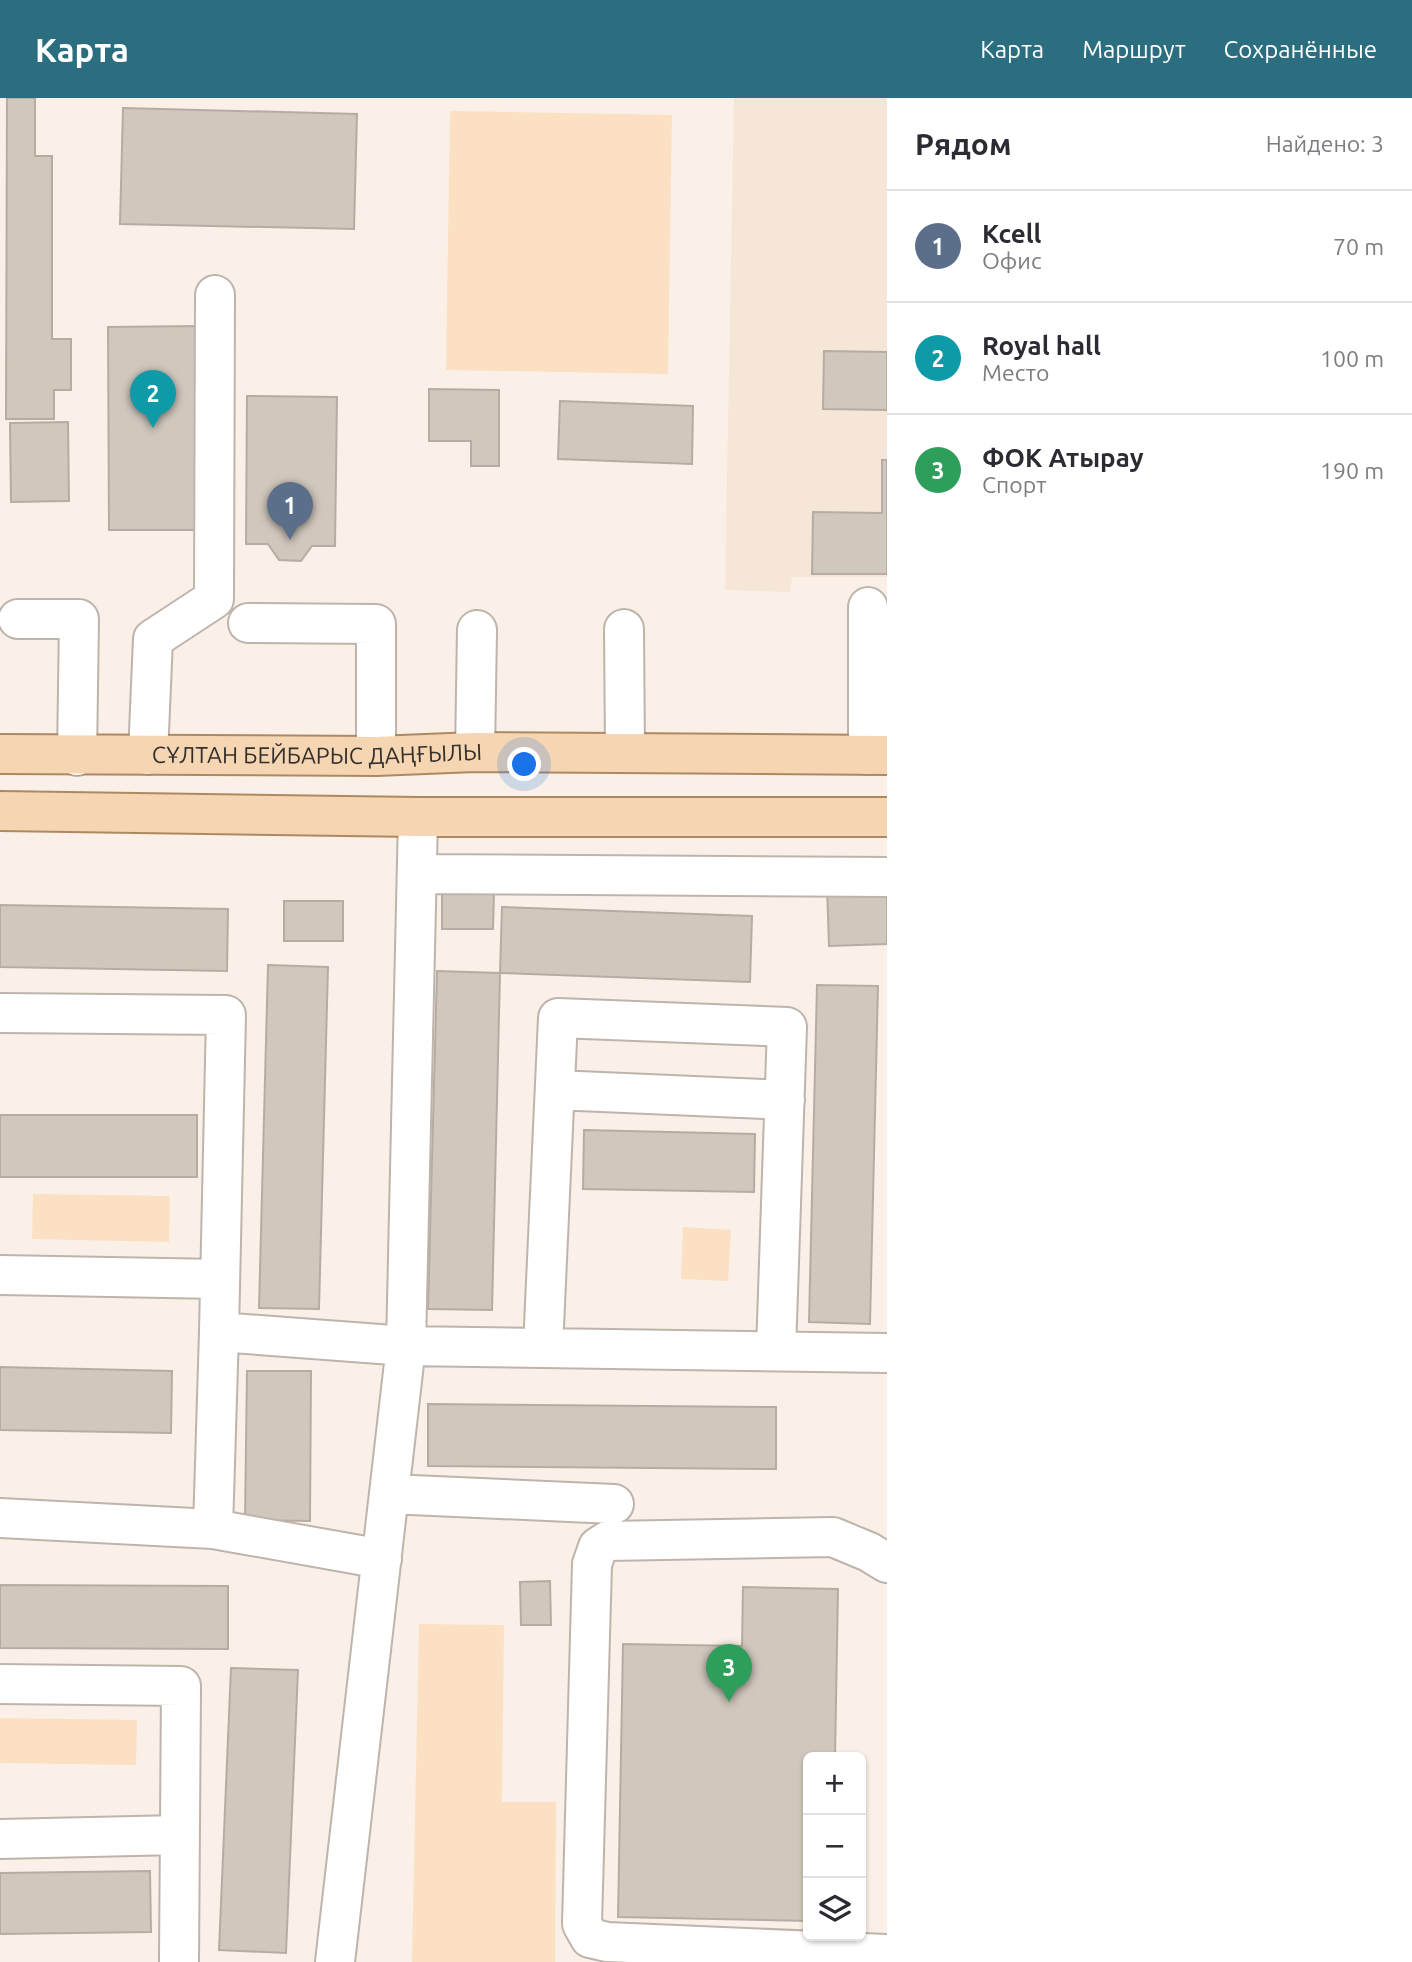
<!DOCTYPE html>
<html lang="ru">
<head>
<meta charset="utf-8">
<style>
  :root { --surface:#fff; --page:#f2f2f3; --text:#2b2b33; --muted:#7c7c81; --line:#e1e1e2; --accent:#2b6e7f }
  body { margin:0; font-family:Ubuntu,sans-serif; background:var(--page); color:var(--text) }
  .controls { position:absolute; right:21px; bottom:21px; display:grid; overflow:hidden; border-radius:10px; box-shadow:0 2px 5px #0004 }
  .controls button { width:63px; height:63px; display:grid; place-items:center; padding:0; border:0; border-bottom:2px solid var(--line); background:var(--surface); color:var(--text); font:35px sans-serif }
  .you { position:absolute; left:525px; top:667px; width:24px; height:24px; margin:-18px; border:5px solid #fff; border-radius:50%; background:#1a73e8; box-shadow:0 0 0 10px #1a73e833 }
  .badge { display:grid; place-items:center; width:46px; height:46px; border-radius:50%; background:var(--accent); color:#fff; font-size:23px; font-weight:700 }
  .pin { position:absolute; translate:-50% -58px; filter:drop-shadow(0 2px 4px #0008) }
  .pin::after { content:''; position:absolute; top:37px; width:24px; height:21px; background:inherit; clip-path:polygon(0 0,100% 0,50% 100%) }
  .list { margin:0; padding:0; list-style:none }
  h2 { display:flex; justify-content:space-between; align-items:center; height:91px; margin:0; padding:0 28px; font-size:30px }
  h2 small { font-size:23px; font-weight:400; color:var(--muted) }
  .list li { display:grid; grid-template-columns:46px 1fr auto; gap:21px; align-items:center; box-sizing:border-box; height:112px; padding:0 28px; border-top:2px solid var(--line) }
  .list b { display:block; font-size:26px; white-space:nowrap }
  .list p { margin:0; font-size:23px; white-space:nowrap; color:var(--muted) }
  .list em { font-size:23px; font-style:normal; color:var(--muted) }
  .icon { flex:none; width:38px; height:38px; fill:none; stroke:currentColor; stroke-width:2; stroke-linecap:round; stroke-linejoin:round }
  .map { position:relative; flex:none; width:887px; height:1864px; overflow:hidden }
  header { display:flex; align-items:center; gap:42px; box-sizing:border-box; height:98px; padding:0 35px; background:var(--accent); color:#fff }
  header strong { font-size:33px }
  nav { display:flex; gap:38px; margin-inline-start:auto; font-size:24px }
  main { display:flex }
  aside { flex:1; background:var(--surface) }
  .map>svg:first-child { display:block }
  .built { fill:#f6e6d7 }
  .green { fill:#fbe0c4 }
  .building { fill:#d0c7bd; stroke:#b6aca3; stroke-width:2 }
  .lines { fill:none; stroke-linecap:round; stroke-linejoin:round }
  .minor-casing { stroke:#bdb4ab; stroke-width:42 }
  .major-casing { stroke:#ad8962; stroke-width:42 }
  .minor { stroke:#fff; stroke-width:38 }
  .major { stroke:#f5d5b2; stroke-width:38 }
  .labels { text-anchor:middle; stroke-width:6; stroke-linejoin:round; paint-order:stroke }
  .street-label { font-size:23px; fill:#332f2c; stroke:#faf0e7 }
</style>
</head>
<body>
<header>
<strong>Карта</strong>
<nav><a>Карта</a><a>Маршрут</a><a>Сохранённые</a></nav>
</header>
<main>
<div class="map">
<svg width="887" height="1864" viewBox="0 0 887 1864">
  <rect width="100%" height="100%" fill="#faf0e7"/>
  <!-- built -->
  <path class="built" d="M734,0h153v479h-95l-2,15 -65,-2z"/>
  <!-- green -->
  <path class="green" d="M450,13l222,4 -4,259 -222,-4z
    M33,1096l137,2 -1,46 -137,-3z
    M683,1129l48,3 -3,51 -47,-2z
    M419,1526l85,1 -2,177h54l-1,160h-143z
    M0,1620l137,2 -1,45 -136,-2z"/>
  <!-- building -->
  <path class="building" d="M7,0h28v58h17v183h19v51h-17v29h-48z
    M123,10l234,6 -3,115 -234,-5z
    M197,228v204h-88l-1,-203z
    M824,253l63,1v58l-64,-1z
    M429,291l70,1v76h-28v-25h-42z
    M247,298l90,1 -2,149h-23l-11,15 -22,-1 -11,-16h-22z
    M560,303l133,5 -1,58 -134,-5z
    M68,324l1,79 -58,1 -1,-79z
    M882,362h5v114h-75l1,-62 69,1z
    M887,786v60l-58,2 -2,-60z
    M442,794h52l-1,37h-51z
    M284,803h59v40h-59z
    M0,807l228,4 -1,62 -227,-4z
    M502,809l250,9 -2,66 -250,-9z
    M268,867l60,2 -9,342 -60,-1z
    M437,873l63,2 -8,337 -64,-1z
    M817,887l61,1 -8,338 -61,-2z
    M0,1017h197v62h-197z
    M584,1032l171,4 -1,58 -171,-3z
    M0,1269l172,4 -1,62 -171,-3z
    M247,1273h64l-1,150 -65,-1z
    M428,1306l348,3v62l-348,-3z
    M550,1483l1,44h-30l-1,-43z
    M0,1487l228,1v63l-228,-1z
    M743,1489l95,2 -3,168h-27v164l-190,-4 5,-273 119,2z
    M231,1570l67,2 -12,283 -67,-3z
    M150,1773l1,61 -151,2v-61z"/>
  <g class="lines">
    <!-- minor casing -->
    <g class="minor-casing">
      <path id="minor" d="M868,509v148
        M18,521h61l-2,137
        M248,525l128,1v132
        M624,531l1,124
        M475,654l2,-122
        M148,657l5,-116 61,-40 1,-304
        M417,776l470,3
        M0,915l226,2 -7,317 187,14 481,7
        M555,992l230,10
        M0,1177l220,4
        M543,1250l15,-330 229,9 -11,324
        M389,1396l225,10
        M0,1420l213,11 169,30
        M213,1431l6,-197
        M887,1465l-18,-11 -36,-15 -226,4 -9,6 -6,17 -10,360 8,14 17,4 280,12
        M0,1586l181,2 -2,276
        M0,1741l180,-4
        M335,1864l71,-616 12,-529"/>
    </g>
    <!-- major casing -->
    <g class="major-casing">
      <g id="major">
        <path id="s1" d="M0,656l376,2 99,-4 412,3"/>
        <path d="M0,713l418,6h469"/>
      </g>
    </g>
    <!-- minor -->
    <use href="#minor" class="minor"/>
    <!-- major -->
    <use href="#major" class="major"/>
  </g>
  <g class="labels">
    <!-- street labels -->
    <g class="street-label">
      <text dy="8" stroke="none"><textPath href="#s1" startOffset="317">СҰЛТАН БЕЙБАРЫС ДАҢҒЫЛЫ</textPath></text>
    </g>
  </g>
</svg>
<div class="controls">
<button>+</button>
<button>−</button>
<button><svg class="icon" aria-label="layers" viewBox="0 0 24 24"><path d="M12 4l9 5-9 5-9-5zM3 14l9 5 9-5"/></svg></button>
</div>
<div class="you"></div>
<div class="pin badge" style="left:290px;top:442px;background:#5c6f8a">1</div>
<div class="pin badge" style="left:153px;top:330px;background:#0f9aa8">2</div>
<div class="pin badge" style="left:729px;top:1604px;background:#2e9e5b">3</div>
</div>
<aside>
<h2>Рядом<small>Найдено: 3</small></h2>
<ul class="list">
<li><span class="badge" style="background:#5c6f8a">1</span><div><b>Kcell</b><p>Офис</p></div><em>70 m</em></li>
<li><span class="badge" style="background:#0f9aa8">2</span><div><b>Royal hall</b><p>Место</p></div><em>100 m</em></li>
<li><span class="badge" style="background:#2e9e5b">3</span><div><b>ФОК Атырау</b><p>Спорт</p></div><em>190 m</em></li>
</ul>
</aside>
</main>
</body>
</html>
